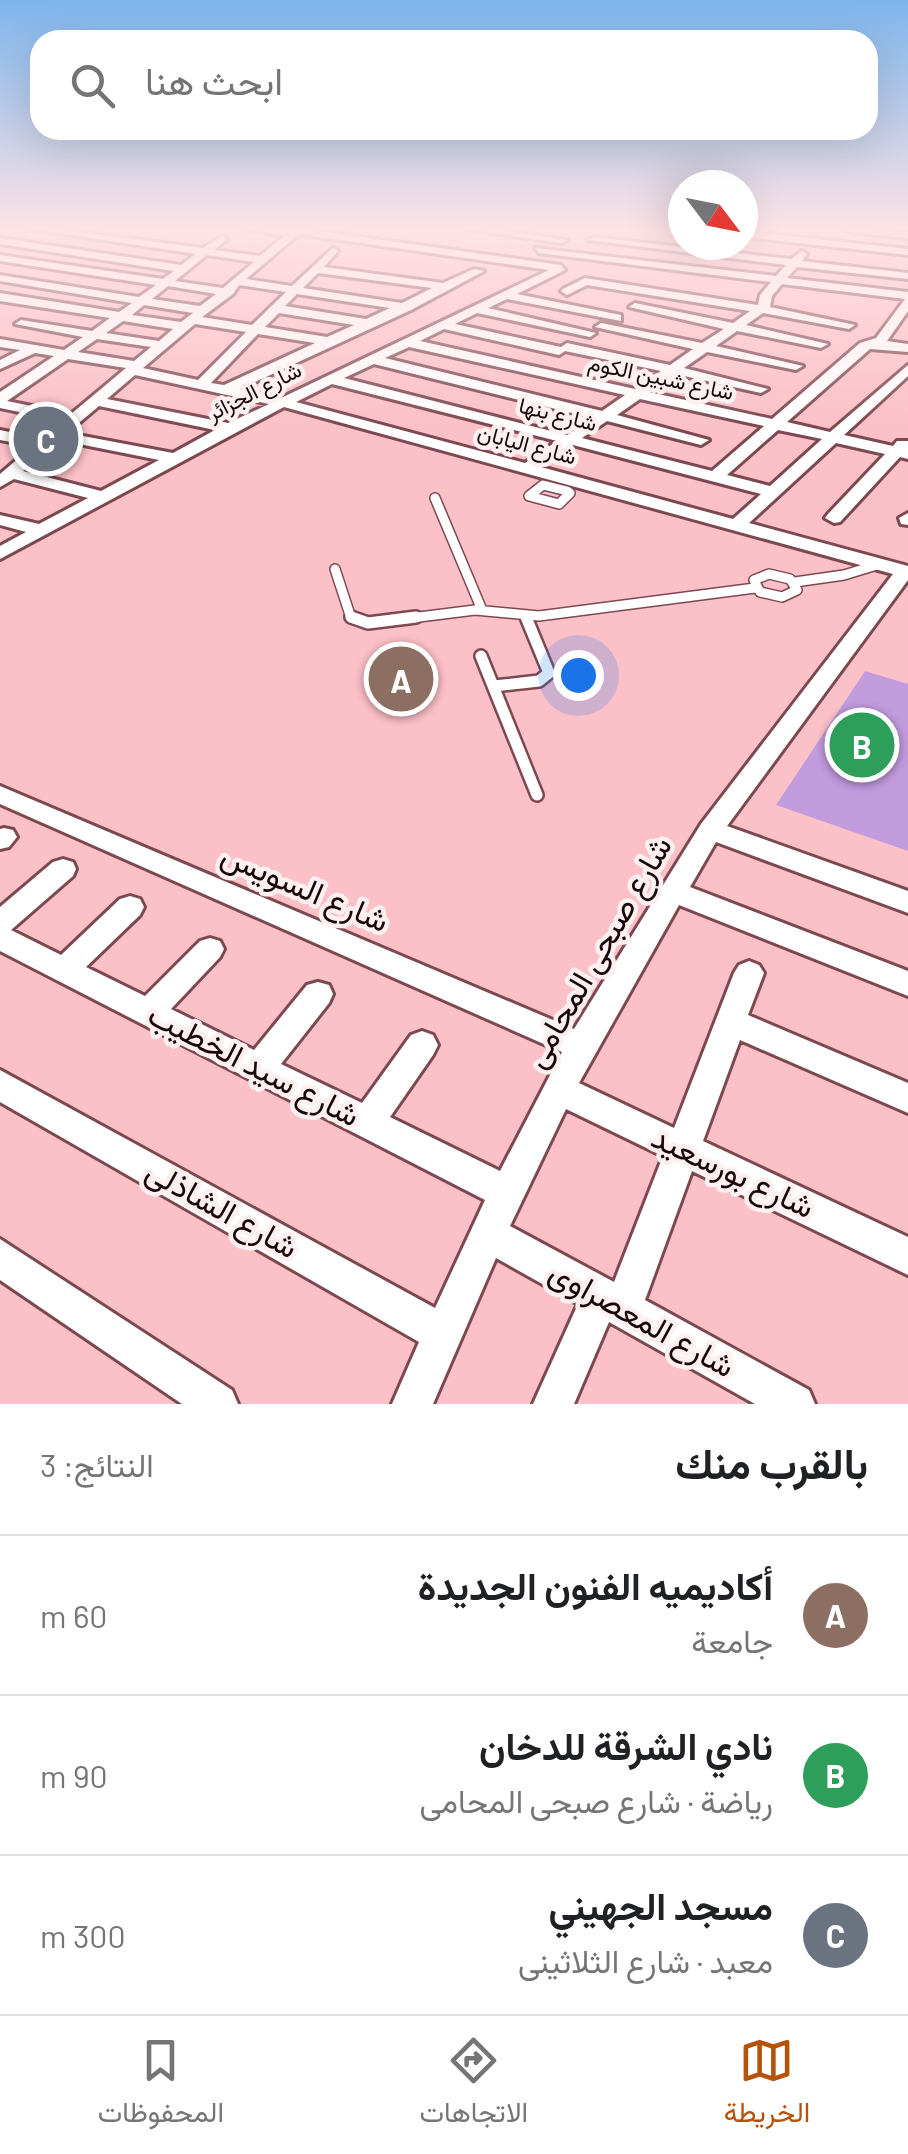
<!DOCTYPE html>
<html lang="ar">
<head>
<meta charset="utf-8">
<style>
  :root { --surface:#fff; --page:#f2f2f2; --text:#202124; --muted:#757577; --line:#e0e0e0; --accent:#b45309 }
  body { margin:0; font-family:Barlow,Vazirmatn,sans-serif; background:var(--page); color:var(--text); direction:rtl }
  .compass { position:absolute; left:668px; top:170px; width:90px; height:90px; border-radius:50%; background:var(--surface); box-shadow:0 10px 40px #0002; rotate:122deg }
  .you { position:absolute; left:578px; top:675px; width:35px; height:35px; margin:-25px; border:8px solid #fff; border-radius:50%; background:#1a73e8; box-shadow:0 0 0 15px #1a73e833 }
  .badge { display:grid; place-items:center; width:65px; height:65px; border-radius:50%; background:var(--accent); color:#fff; font-size:32px; font-weight:700 }
  .pin { position:absolute; translate:-50% -50%; border:5px solid #fff; box-shadow:0 2px 10px #0006 }
  .list { margin:0; padding:0; list-style:none }
  h2 { display:flex; justify-content:space-between; align-items:center; height:130px; margin:0; padding:0 40px; font-size:42px }
  h2 small { font-size:32px; font-weight:400; color:var(--muted) }
  .list li { display:grid; grid-template-columns:65px 1fr auto; gap:30px; align-items:center; box-sizing:border-box; height:160px; padding:0 40px; border-top:2px solid var(--line) }
  .list b { display:block; font-size:38px; white-space:nowrap }
  .list p { margin:0; font-size:32px; white-space:nowrap; color:var(--muted) }
  .list em { font-size:32px; font-style:normal; color:var(--muted) }
  .icon { flex:none; width:55px; height:55px; fill:none; stroke:currentColor; stroke-width:2; stroke-linecap:round; stroke-linejoin:round }
  .map { position:relative; flex:none; width:908px; height:1404px; overflow:hidden; direction:ltr }
  .search { position:absolute; background:var(--surface); box-shadow:0 10px 40px #0002; left:30px; right:30px; top:30px; height:110px; display:flex; align-items:center; gap:25px; box-sizing:border-box; padding:0 35px; border-radius:30px; color:var(--muted); font-size:38px }
  .sheet { height:610px; background:var(--surface) }
  nav { display:flex; justify-content:space-around; align-items:center; box-sizing:border-box; height:140px; border-top:2px solid var(--line); background:var(--surface); font-size:28px; color:var(--muted) }
  nav a { display:grid; justify-items:center; gap:5px }
  nav .on { color:var(--accent) }
  .map>svg:first-child { display:block }
  .green { fill:#c29bdf }
  .lines { fill:none; stroke-linecap:round; stroke-linejoin:round }
  .lane-far1-casing { stroke:#7c4951; stroke-width:12 }
  .lane-casing { stroke:#7c4951; stroke-width:16 }
  .street-casing { stroke:#7c4951; stroke-width:6 }
  .lane-far1 { stroke:#fff; stroke-width:9 }
  .lane { stroke:#fff; stroke-width:11 }
  .street { fill:#fff; fill-rule:evenodd }
  .labels { text-anchor:middle; stroke-width:9; stroke-linejoin:round; paint-order:stroke }
  .far-street-label { font-size:22px; fill:#190609; stroke:#fcf0f1 }
  .near-street-label { font-size:32px; fill:#190609; stroke:#fcf0f1 }
</style>
</head>
<body>
<div class="map">
<svg width="908" height="1404" viewBox="0 0 908 1404">
  <rect width="100%" height="100%" fill="#fcc0c8"/>
  <!-- green -->
  <path class="green" d="M865,671l43,13v167l-132,-46z"/>
  <g class="lines">
    <!-- lane-far1 casing -->
    <g class="lane-far1-casing">
      <path id="lane-far1" d="M543,485l24,6 3,2 -11,11 -30,-8z
        M435,498l47,112
        M335,569l16,49 6,2
        M769,574l21,5 7,11 -15,7 -22,-5 -6,-12z
        M795,582l49,-7 36,-11
        M525,615l2,5
        M395,620l80,-10 64,6 216,-28"/>
    </g>
    <!-- lane casing -->
    <g class="lane-casing">
      <path id="lane" d="M351,617l17,6 48,-6
        M481,656l56,139
        M494,686l45,-5 10,-8 -23,-56"/>
    </g>
    <!-- street casing -->
    <g class="street-casing">
      <path id="street" d="M31,229h26l146,19 19,-12 5,3 -13,11 46,6 24,-20 -39,-7h59l257,36 4,5 -48,24 104,21v6l-114,-22 -19,9 108,25 -6,4 -113,-24 -22,11 106,23 6,-4 103,22 23,-16 -98,-22 6,-4 101,20 22,-14 -95,-22 6,-4 98,20 17,-12 -163,-26 -20,10 -6,-4 2,-2 22,-11 173,27 2,-10 11,-13 -232,-29 -4,-5 241,28 10,-11 -198,-25 5,-3 198,22 11,-8 5,3 -5,7 106,12v6l-111,-12 -10,11 121,14v19l-21,30 21,3v8l-38,-3 -83,73 43,10 78,-67v11l-64,59 49,11 4,-5h11v18l-8,-2 -60,65 -6,1 -9,-5 3,-4 57,-60 -49,-11 -87,80 159,43v14l-181,246 181,65v22l-192,-71 -26,45 218,84v25l-229,-91 -100,178 95,45 60,-155 5,-8 10,-4 10,4 5,8 -16,42 160,68v30l-168,-73 -37,101 205,96v38l-216,-104 -47,129 164,90 6,14h-60l-146,-82 -35,82h-41l45,-100 -82,-46 -63,146h-41l27,-62 -419,-240v-32l435,238 50,-108 -485,-249v-44l53,-45 10,-3 10,3 3,7 -3,7 -62,54 50,25 59,-56 10,-3 10,3 4,8 -4,8 -54,52 59,29 55,-55 10,-3 10,3 4,8 -4,8 -49,52 83,41 53,-65 11,-3 11,3 4,9 -4,9 -48,61 81,39 49,-68 11,-4 11,4 5,10 -5,10 -43,62 110,54 62,-119 -562,-248v-18l574,243 127,-205 192,-250 -609,-167 -284,152v-13l26,-14 -26,-7v-10l39,9 49,-26 -74,-19 -14,8v-13l33,-28 -33,-6v-10l42,9 21,-18 -63,-13v-16l54,-36 -19,-3 -35,16v-9l20,-10 -20,-3v-8l64,11 19,-13 -68,-13 6,-4 71,11 18,-13 -110,-17v-8l119,19 13,-9 -132,-22v-6l139,22 17,-12 -156,-24v-6l163,24 11,-8 -174,-27v-6l181,27 15,-11zM299,234l250,36 -268,128 -41,-9 171,-79 73,-39 -10,-2 -31,14 -119,-16 14,-16 -5,-3 -41,38 -46,-7zM207,255l47,7 -31,26 -48,-7zM318,273l114,15 -30,15 -99,-15zM782,284l123,15 -29,39 -16,5 -88,76 -123,-27 26,-18 86,19 7,-4 -84,-21 23,-16 89,18 7,-4 -87,-20 21,-15 84,17 7,-4 -82,-19 17,-12 86,16 6,-4 -85,-18 2,-11zM239,285l47,7 -34,33 -50,-8 31,-23zM168,286l48,8 -16,12 -48,-7zM297,294l93,14 -24,11 -81,-13zM144,305l49,8 -12,9 -49,-7zM279,313l75,12 -27,12 -62,-10zM123,321l50,8 -14,12 -53,-8zM195,324l51,8 -48,48 -55,-12zM444,329l115,26 6,-4 96,20 -26,18 -215,-48zM258,334l57,9 -91,42 -13,-2zM97,339l54,8 -17,14 -56,-9zM409,347l216,48 -23,16 -217,-53zM68,359l58,9 -55,46 -64,-13zM374,364l218,54 -25,17 -223,-57zM135,375l134,29 -41,19 -121,-24zM332,384l225,57 -32,22 -229,-61zM640,399l124,27 -52,45 -130,-33 25,-17 94,24 8,-5 -92,-25zM99,406l116,24 -42,23 -106,-20zM778,430l44,9 -52,47 -43,-11zM59,440l100,20 -58,31 -78,-20zM573,445l188,49 -28,25 -192,-52zM566,1109l97,47 -49,126 -104,-56z
        M466,229h29l72,11 -5,3z
        M843,229l65,3v6l-60,-6z
        M743,231l165,18v6l-165,-18z
        M908,513v12l-7,-1 -2,-6z
        M4,828l9,2 4,7 -8,10 -9,2v-20z
        M0,1239l232,151 6,14h-56l-182,-124z"/>
    </g>
    <!-- lane-far1 -->
    <use href="#lane-far1" class="lane-far1"/>
    <!-- lane -->
    <use href="#lane" class="lane"/>
    <!-- street -->
    <use href="#street" class="street"/>
  </g>
  <!-- sky -->
  <linearGradient id="sky" x2="0" y2="1"><stop stop-color="#7db5ec"/><stop offset="0.54" stop-color="#fee3e6"/><stop offset="1" stop-color="#fee3e6" stop-opacity="0"/></linearGradient>
  <rect width="908" height="425" fill="url(#sky)"/>
  <g class="labels">
    <!-- far-street labels -->
    <g class="far-street-label">
      <text transform="translate(661 377) rotate(12)" y="8">شارع شبين الكوم</text>
      <text transform="translate(254 391) rotate(-27)" y="8">شارع الجزائر</text>
      <text transform="translate(558 414) rotate(14)" y="8">شارع بنها</text>
      <text transform="translate(527 444) rotate(15)" y="8">شارع اليابان</text>
    </g>
    <!-- near-street labels -->
    <g class="near-street-label">
      <text transform="translate(305 888) rotate(23)" y="11">شارع السويس</text>
      <text transform="translate(598 952) rotate(-60)" y="11">شارع صبحى المحامى</text>
      <text transform="translate(254 1065) rotate(27)" y="11">شارع سيد الخطيب</text>
      <text transform="translate(733 1172) rotate(25)" y="11">شارع بورسعيد</text>
      <text transform="translate(222 1209) rotate(29)" y="11">شارع الشاذلى</text>
      <text transform="translate(642 1319) rotate(29)" y="11">شارع المعصراوى</text>
    </g>
  </g>
</svg>
<svg class="compass" viewBox="-18 -18 36 36"><path d="M0-13l5 13h-10z" fill="#e53935"/><path d="M0 13l5-13h-10z" fill="#757577"/></svg>
<div class="you"></div>
<div class="pin badge" style="left:401px;top:679px;background:#8d6e63">A</div>
<div class="pin badge" style="left:862px;top:745px;background:#2e9e5b">B</div>
<div class="pin badge" style="left:46px;top:439px;background:#6b7280">C</div>
<div class="search"><svg class="icon" aria-label="search" viewBox="0 0 24 24"><circle cx="10" cy="10" r="6"/><path d="M15 15l6 6"/></svg>ابحث هنا</div>
</div>
<section class="sheet">
<h2>بالقرب منك<small>النتائج: 3</small></h2>
<ul class="list">
<li><span class="badge" style="background:#8d6e63">A</span><div><b>أكاديميه الفنون الجديدة</b><p>جامعة</p></div><em>60 m</em></li>
<li><span class="badge" style="background:#2e9e5b">B</span><div><b>نادي الشرقة للدخان</b><p>رياضة · شارع صبحى المحامى</p></div><em>90 m</em></li>
<li><span class="badge" style="background:#6b7280">C</span><div><b>مسجد الجهيني</b><p>معبد · شارع الثلاثينى</p></div><em>300 m</em></li>
</ul>
</section>
<nav>
<a class="on"><svg class="icon" aria-label="map" viewBox="0 0 24 24"><path d="M3 6l6-2 6 2 6-2v14l-6 2-6-2-6 2zM9 4v14M15 6v14"/></svg>الخريطة</a>
<a><svg class="icon" aria-label="directions" viewBox="0 0 24 24"><path d="M12 3l9 9-9 9-9-9zM9 14v-3h6M13 9l2 2-2 2"/></svg>الاتجاهات</a>
<a><svg class="icon" aria-label="saved" viewBox="0 0 24 24"><path d="M7 4h10v16l-5-4-5 4z"/></svg>المحفوظات</a>
</nav>
</body>
</html>
